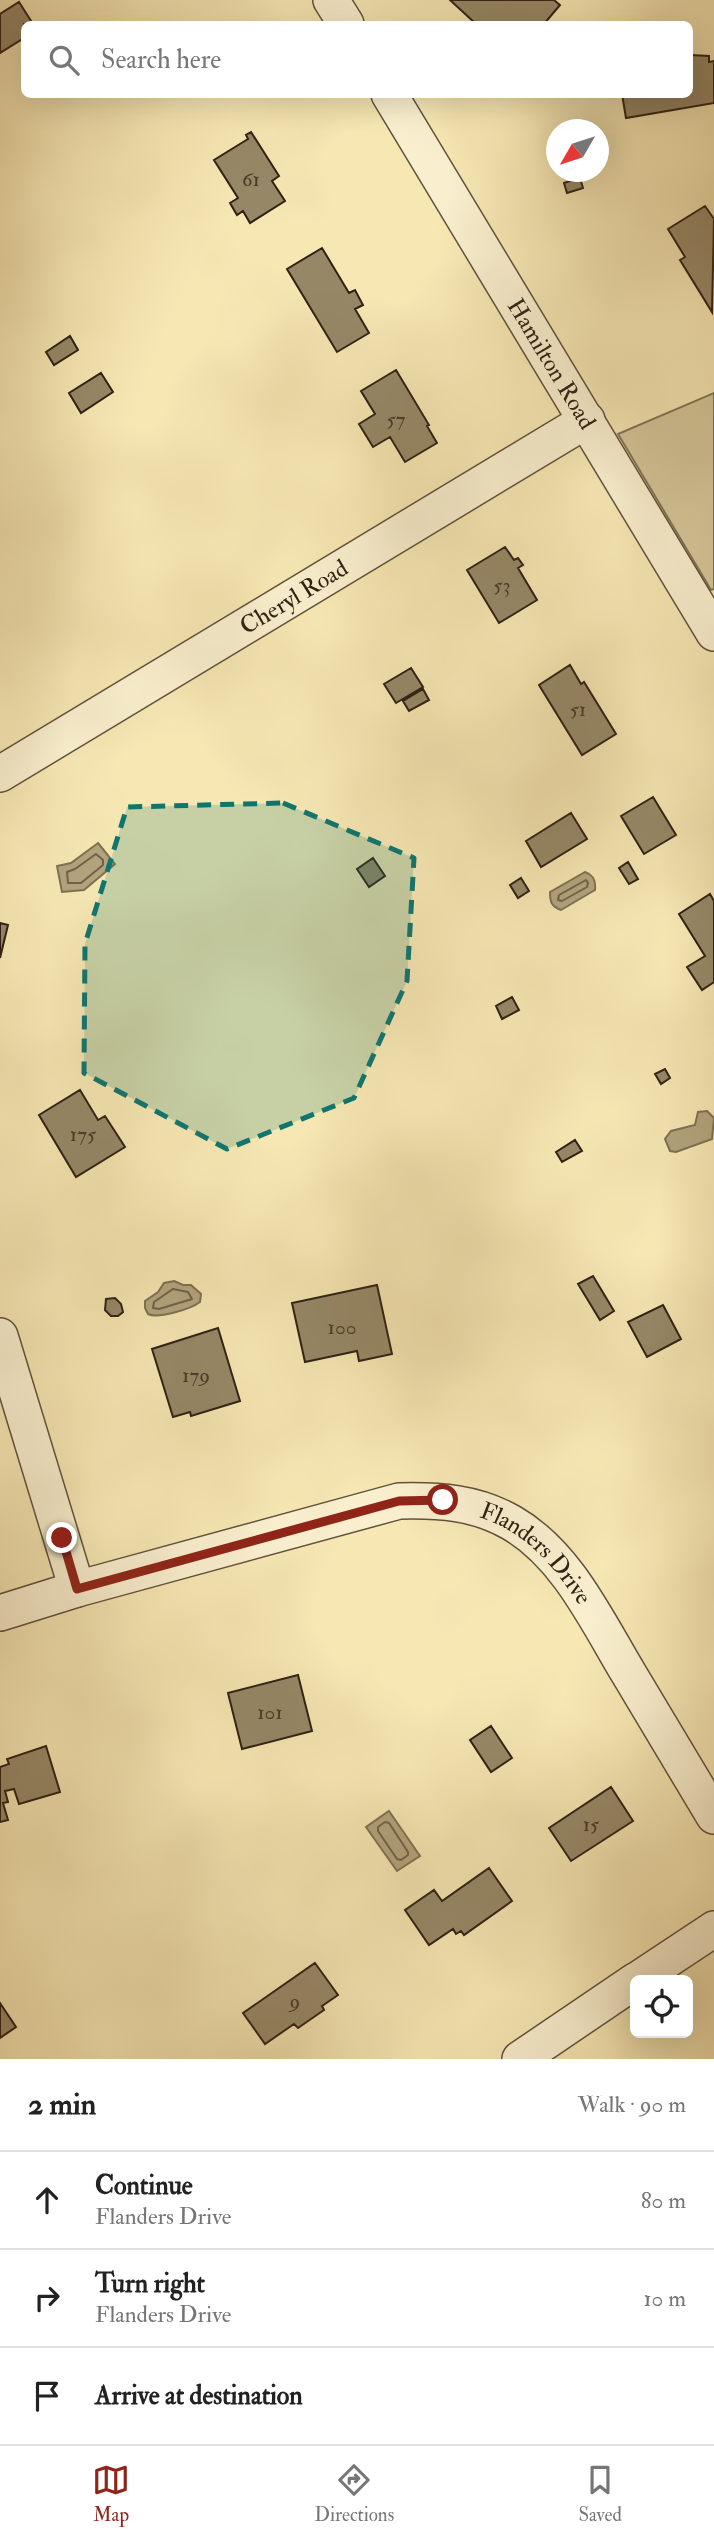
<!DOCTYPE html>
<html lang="en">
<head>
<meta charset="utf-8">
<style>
  :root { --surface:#fff; --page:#f6f6f6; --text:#222; --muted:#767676; --line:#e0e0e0; --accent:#8f2418 }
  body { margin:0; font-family:"IM FELL Double Pica",serif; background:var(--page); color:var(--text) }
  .controls { position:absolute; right:21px; bottom:21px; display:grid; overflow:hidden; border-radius:10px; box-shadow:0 7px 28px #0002 }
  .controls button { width:63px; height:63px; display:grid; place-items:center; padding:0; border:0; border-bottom:2px solid var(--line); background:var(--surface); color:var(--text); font:35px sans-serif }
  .compass { position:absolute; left:546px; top:119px; width:63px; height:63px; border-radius:50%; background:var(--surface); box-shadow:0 7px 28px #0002; rotate:231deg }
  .stop { position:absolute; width:21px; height:21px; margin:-16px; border:5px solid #8f2418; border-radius:50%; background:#fff }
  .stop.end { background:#8f2418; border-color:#fff; box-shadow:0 2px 7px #0008 }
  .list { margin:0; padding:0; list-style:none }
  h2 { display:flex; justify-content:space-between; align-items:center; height:91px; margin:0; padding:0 28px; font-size:30px }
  h2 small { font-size:23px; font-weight:400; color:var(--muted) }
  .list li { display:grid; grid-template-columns:46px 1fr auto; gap:21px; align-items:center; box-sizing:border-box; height:98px; padding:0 28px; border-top:2px solid var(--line) }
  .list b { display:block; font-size:26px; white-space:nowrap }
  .list p { margin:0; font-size:23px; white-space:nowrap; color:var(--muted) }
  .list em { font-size:23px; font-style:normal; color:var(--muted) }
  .icon { flex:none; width:38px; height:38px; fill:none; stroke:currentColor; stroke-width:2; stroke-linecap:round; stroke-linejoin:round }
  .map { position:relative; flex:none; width:714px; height:2059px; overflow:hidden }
  .search { position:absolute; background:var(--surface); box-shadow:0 7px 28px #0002; left:21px; right:21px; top:21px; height:77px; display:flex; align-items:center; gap:18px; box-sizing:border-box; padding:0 24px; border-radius:10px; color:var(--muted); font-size:26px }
  .sheet { height:385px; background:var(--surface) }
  nav { display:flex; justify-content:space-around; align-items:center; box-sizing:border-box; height:98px; border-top:2px solid var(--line); background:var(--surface); font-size:19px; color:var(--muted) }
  nav a { display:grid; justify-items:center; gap:4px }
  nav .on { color:var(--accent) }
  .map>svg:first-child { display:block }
  .green { fill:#d4c598; stroke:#827356; stroke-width:2 }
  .water { fill:#b2a47d; stroke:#7e7053; stroke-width:2 }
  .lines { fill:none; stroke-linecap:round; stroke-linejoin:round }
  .shore { stroke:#706248; stroke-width:2 }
  .building { fill:#968867; stroke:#2f2114; stroke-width:2 }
  .minor-casing { stroke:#61523c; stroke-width:38 }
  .minor { stroke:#f9efce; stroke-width:35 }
  .route { stroke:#8f2418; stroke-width:9 }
  .marked { fill:#0f766e; fill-opacity:0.2; stroke:#0f766e; stroke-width:5; stroke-dasharray:14 9; stroke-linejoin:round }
  .labels { text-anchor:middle; stroke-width:5; stroke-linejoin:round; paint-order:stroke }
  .number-label { font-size:21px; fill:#493b29 }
  .street-label { font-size:24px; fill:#2f2114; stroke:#f9efce }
</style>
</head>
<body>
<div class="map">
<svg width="714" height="2059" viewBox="0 0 714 2059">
  <rect width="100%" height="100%" fill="#f6e7b3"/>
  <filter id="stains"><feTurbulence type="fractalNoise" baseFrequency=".00286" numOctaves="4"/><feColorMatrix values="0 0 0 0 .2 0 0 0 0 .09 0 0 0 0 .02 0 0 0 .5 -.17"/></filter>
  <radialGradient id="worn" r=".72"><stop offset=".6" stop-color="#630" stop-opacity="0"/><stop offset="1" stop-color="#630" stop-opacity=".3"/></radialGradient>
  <!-- green -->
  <path class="green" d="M714,393v196l-3,1 -93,-156z"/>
  <!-- water -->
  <path class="water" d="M98,843l17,21 -31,26 -22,2 -5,-26 14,-3z
    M585,872c9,3 11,9 10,18l-34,20c-10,-4 -11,-8 -11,-18z
    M707,1111l7,7 -2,21 -36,13 -6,-1 -5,-12 6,-8 24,-6 3,-13z
    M174,1281l9,4h8l10,9 -1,8c-9,7 -42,17 -52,12l-3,-6v-7l13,-9 6,-9z
    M389,1811l31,45 -23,15 -31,-44z"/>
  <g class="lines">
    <!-- shore -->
    <path class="shore" d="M96,854l7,6v5l-22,18h-13l-1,-11 8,-3z
      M586,880l2,3 -1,4 -25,14 -4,-1 1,-5z
      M173,1289l15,3 4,7 -33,10 -6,-1 1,-6z
      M385,1822l4,1 19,29v3l-7,5 -4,-1 -19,-28v-4z"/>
  </g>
  <!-- building -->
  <path class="building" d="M450,0h104l6,5 -16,19h-68z
    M19,2l14,22h-9v14l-24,15v-39z
    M690,55l19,1v6l5,-1v42l-88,15 -4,-24h68z
    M251,132l28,44 -7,5 13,20 -35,22 -7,-12 -6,4 -7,-12 8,-5 -24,-38 34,-21 -2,-4z
    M580,178l3,10 -16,5 -3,-10z
    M705,206l9,13 -2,93 -32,-52 5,-3 -17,-28z
    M322,248l27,45 6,-3 8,15 -8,4 14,24 -32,19 -50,-83z
    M70,336l8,14 -24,15 -8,-13z
    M396,370l33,55 -2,1 10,17 -32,19 -15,-25 -17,10 -14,-23 16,-10 -14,-23z
    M101,373l12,19 -32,21 -12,-20z
    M505,547l9,13 4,-2 5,7 -5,3 19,32 -38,23 -32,-53z
    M570,665l11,19 3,-2 32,52 -34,21 -43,-70z
    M411,668l12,19 -27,16 -12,-19z
    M423,689l6,11 -20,11 -6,-10z
    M653,797l23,38 -32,19 -23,-38z
    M571,813l16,26 -46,28 -15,-26z
    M373,858l12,18 -16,11 -12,-18z
    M628,862l10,17 -9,5 -10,-16z
    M521,878l8,13 -11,7 -8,-13z
    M710,894l4,7v81l-12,8 -15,-23 18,-11 -26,-42z
    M0,923l8,2 -8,33z
    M512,997l7,13 -17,9 -6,-13z
    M665,1069l5,9 -9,6 -6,-10z
    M80,1090l18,30 7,-4 20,31 -49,30 -37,-62z
    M575,1140l7,11 -20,11 -6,-10z
    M593,1276l21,35 -14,9 -22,-36z
    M377,1285l15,69 -33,7 -2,-10 -52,11 -13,-59z
    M115,1298l6,6 2,8 -5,4h-7l-6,-6 1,-11z
    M663,1305l18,34 -34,18 -19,-35z
    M218,1328l22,73 -49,15 -1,-4 -17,5 -21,-68z
    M298,1675l14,56 -70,18 -14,-56z
    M491,1726l21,32 -21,14 -21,-32z
    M46,1746l14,46 -41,12 -5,-15 -9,2 3,11 -5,1 5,17 -8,2v-55l9,-3 -2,-5z
    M611,1787l22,34 -62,40 -22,-33z
    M489,1868l23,33 -48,34 -3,-4 -5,3 -3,-5 -24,16 -24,-35 29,-20 8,11z
    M315,1963l23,32 -16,11 2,4 -26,18 -4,-4 -29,20 -22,-31z
    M0,2003l16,24 -16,11z"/>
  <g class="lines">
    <!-- minor casing -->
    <g class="minor-casing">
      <g id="minor">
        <path d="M331,0l15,24"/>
        <path id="s1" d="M389,94l325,539"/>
        <path id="s2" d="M0,774l587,-354"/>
        <path d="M0,1336l77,253"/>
        <path id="s3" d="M0,1613l77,-24 322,-88c40,-1 77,1 113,22 55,32 85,98 117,151 28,47 57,95 85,142"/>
        <path d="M637,1980l77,-51"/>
        <path d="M520,2059l115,-78"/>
      </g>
    </g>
    <!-- minor -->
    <use href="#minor" class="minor"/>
  </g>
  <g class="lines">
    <!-- route -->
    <path class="route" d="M62,1538l15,51 322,-88 44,-1"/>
  </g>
  <!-- marked area -->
  <path class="marked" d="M283,803l131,55 -7,123 -53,117 -127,51 -143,-76 1,-129 42,-137z"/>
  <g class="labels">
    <!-- number labels -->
    <g class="number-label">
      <text x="251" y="186">61</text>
      <text x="396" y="426">57</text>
      <text x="502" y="592">53</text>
      <text x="578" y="716">51</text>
      <text x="83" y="1141">175</text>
      <text x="342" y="1334">100</text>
      <text x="196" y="1382">179</text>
      <text x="270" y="1719">101</text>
      <text x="591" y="1831">15</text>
      <text x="295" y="2008">9</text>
    </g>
    <!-- street labels -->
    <g class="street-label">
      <text dy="8" stroke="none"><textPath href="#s1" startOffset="315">Hamilton Road</textPath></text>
      <text dy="8" stroke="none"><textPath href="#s2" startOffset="343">Cheryl Road</textPath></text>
      <text dy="8" stroke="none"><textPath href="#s3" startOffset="569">Flanders Drive</textPath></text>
    </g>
  </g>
  <rect width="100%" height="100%" filter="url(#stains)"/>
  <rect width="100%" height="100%" fill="url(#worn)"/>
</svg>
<div class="controls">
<button><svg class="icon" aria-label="locate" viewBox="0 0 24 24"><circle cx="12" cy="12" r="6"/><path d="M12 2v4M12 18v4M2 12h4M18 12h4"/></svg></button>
</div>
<svg class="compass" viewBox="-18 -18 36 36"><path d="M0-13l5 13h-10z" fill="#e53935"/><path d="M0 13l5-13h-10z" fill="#767676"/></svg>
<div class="stop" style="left:443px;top:1500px"></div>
<div class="stop end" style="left:62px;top:1538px"></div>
<div class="search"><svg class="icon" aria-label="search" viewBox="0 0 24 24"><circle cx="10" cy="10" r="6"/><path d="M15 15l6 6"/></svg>Search here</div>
</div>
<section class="sheet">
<h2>2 min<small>Walk · 90 m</small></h2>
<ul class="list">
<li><svg class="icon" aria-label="ahead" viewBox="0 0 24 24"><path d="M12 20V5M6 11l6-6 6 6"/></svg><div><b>Continue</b><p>Flanders Drive</p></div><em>80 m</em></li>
<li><svg class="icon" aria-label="right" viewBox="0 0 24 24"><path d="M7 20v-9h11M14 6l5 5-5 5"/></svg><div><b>Turn right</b><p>Flanders Drive</p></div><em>10 m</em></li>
<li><svg class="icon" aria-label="arrive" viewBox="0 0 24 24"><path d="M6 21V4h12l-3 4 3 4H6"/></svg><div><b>Arrive at destination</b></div></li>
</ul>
</section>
<nav>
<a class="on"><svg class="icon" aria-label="map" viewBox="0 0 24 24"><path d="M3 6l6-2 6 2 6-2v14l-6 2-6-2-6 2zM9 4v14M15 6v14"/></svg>Map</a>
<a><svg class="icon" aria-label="directions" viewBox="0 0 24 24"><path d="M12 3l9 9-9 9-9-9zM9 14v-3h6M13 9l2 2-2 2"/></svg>Directions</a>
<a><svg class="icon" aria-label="saved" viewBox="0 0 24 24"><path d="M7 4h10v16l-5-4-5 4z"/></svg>Saved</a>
</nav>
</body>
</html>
